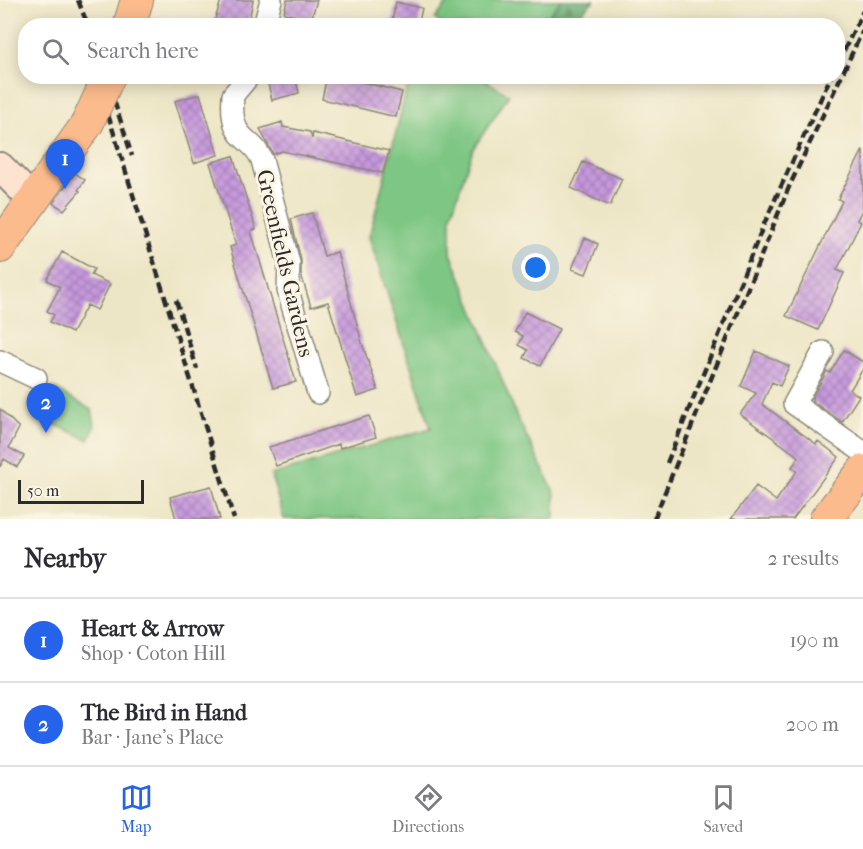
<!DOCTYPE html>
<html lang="en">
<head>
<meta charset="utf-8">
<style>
  :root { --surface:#fff; --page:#f7f7f7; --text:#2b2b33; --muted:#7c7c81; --line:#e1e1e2; --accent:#2563eb }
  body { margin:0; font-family:"IM FELL French Canon",serif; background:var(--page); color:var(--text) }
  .scale { position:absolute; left:18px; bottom:15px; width:126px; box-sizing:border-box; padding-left:6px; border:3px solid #2b2b2b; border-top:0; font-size:16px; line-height:21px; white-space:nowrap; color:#2b2b2b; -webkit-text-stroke:4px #fcf5e5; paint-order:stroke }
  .you { position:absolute; left:536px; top:268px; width:21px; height:21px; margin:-15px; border:4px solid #fff; border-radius:50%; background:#1a73e8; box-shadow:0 0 0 9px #1a73e833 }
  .badge { display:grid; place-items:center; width:39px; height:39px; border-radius:50%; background:var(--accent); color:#fff; font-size:20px; font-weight:700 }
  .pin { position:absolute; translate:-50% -50px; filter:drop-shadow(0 2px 3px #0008) }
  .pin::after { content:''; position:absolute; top:32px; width:21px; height:18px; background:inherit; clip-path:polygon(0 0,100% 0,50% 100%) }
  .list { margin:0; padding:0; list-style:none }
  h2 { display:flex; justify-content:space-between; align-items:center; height:78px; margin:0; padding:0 24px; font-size:26px }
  h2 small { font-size:20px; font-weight:400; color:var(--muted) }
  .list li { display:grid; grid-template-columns:39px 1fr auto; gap:18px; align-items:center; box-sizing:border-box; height:84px; padding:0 24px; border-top:2px solid var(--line) }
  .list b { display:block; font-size:22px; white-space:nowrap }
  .list p { margin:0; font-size:20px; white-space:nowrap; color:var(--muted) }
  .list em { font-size:20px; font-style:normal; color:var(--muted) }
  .icon { flex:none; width:33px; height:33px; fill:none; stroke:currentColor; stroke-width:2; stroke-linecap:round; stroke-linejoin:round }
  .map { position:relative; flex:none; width:863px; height:519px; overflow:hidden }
  .search { position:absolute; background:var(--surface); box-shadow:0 3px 15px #0003; left:18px; right:18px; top:18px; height:66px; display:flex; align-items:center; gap:15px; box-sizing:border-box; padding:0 21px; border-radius:24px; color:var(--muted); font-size:22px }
  .sheet { height:246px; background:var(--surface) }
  nav { display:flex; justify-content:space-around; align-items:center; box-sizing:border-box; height:84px; border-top:2px solid var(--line); background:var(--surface); font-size:16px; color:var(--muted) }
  nav a { display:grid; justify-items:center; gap:3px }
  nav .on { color:var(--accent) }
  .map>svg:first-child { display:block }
  .forest { fill:url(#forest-firs); stroke:#486b4e; stroke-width:1.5 }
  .green { fill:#7dc683; stroke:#547857; stroke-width:1.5 }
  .building { fill:url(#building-cross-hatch) }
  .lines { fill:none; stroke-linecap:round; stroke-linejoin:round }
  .minor-casing { stroke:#8c8878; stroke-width:24 }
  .secondary-casing { stroke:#8c8878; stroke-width:32 }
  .primary-casing { stroke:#8c8878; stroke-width:34 }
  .minor { stroke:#fff; stroke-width:21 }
  .secondary { stroke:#fde4d1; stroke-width:28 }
  .primary { stroke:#fbbb8d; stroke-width:32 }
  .rail { stroke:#2b2b2b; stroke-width:4.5; stroke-dasharray:9 4.5; stroke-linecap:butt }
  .primary-bridge-casing { stroke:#8c8878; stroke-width:34; stroke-linecap:butt }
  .primary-bridge { stroke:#fbbb8d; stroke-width:32 }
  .labels { text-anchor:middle; stroke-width:6; stroke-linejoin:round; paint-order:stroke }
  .street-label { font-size:22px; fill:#2b2b2b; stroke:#fcf5e5 }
</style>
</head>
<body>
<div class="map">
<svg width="863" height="519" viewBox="0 0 863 519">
  <defs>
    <pattern id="forest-firs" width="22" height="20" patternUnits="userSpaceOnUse" patternTransform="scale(1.5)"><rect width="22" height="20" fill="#66ab71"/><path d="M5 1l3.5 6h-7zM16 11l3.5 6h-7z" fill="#548b5d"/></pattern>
    <pattern id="building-cross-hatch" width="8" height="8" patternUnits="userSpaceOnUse" patternTransform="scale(1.5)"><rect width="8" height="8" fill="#c698dd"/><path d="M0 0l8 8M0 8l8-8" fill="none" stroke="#a17cb3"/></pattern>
  </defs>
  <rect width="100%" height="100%" fill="#fcf5e5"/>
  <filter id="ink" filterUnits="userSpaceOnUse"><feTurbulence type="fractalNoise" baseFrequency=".0167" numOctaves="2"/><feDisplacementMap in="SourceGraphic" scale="12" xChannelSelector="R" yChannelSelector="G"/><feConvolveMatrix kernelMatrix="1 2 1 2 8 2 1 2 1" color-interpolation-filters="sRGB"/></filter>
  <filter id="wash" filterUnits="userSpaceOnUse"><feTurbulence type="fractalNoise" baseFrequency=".008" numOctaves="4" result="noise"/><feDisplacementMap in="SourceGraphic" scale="24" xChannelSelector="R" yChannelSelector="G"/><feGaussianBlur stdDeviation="1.35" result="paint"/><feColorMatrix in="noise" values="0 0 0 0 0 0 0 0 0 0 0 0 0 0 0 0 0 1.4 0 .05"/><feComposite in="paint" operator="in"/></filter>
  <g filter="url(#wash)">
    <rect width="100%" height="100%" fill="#ede6c6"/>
    <!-- forest -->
    <path class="forest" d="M561,0h33l-24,25 -29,1z"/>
    <!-- green -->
    <path class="green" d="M450,0h111l-20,25h-98l-8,-6z
      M410,77h70l29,18 -36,54 -22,67v37l66,164 38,77v25h-271l-13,-44 160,-47 -62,-191z
      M53,388l39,22 3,15 -6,15 -47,-21z"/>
    <g id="blocks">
      <!-- building -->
      <path class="building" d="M221,0h32l-5,26h-35z
        M287,0h30l-6,20 -27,-7z
        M396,2l26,6 -4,18h-27z
        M266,76h29l4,17 -27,7z
        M327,76h11l64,16 -6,25 -74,-18z
        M200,94l18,61 -24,8 -19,-62z
        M282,122l1,5 27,5 2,7 1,-6 76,18 -6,22 -101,-22 -9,3 -13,-25z
        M863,150v58l-6,12 4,2 -24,48 7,3 -26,57 -32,-14 56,-115 -4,-2z
        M233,156l23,73 -5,2 45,151 -23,6 -43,-141 6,-2 -26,-82z
        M583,162l39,17 -12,27 -39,-18z
        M75,173l10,7 -7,10 2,1 -16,19 -11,-7z
        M312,213l12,43 13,-4 25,91 16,47 -21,7 -29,-95 -17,5 -10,-33v-14l-10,-41z
        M585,238l13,6 -12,30 -14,-5z
        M62,252l32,17 -3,6 19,9 -13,26 -10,-5 -15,28 -22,-11 4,-7 -7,-4 13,-24 -13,-7z
        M525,312l34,17 -19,37 -16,-8 4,-8 -9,-5 4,-9 -8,-4z
        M844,350l19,12v7l-13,21 9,6 -17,26 -30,-21v-3l15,-27 3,2z
        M756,351l33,15 -9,20 -8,-4 -10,22 54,40 2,-3 21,16 -46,62h-62l25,-33 20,15 21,-30 -5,-4 7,-10 -59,-43 16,-21 -15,-7z
        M0,409l19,19 -10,20 15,8 -7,11 -13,-8 -4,8z
        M369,416l7,21 -36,11 -1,-4 -63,22 -7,-19z
        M211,486l9,33h-44l-6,-22z"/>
    </g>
  </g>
  <g filter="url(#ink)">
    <use href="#blocks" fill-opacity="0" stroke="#8c8878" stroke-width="1.5"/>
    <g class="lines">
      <!-- minor casing -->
      <g class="minor-casing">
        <path id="minor" d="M264,26l7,-26
          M249,76l-16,19c-1,12 -1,29 7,39 9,10 17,13 22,26l27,103 -1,27 4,15 26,88
          M823,352l-29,52 69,48
          M0,361l36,17"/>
      </g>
      <!-- secondary casing -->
      <g class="secondary-casing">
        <path id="secondary" d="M0,167l32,32"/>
      </g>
      <!-- primary casing -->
      <g class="primary-casing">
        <path id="primary" d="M129,26l8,-26
          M0,247l87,-123
          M826,519l37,-48"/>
      </g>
      <!-- minor -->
      <use href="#minor" class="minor"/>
      <!-- secondary -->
      <use href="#secondary" class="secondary"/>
      <!-- primary -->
      <use href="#primary" class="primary"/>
      <!-- rail -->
      <path class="rail" d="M78,0l10,26
        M838,63l25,-52
        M96,76l138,443
        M106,76l26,80
        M176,300l21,69
        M667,463l97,-239 67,-148
        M654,519l135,-332 74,-157"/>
      <!-- primary-bridge casing -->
      <g class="primary-bridge-casing">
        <path id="primary-bridge" d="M87,124l22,-48"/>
      </g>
      <!-- primary-bridge -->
      <use href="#primary-bridge" class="primary-bridge"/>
    </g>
  </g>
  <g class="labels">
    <!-- street labels -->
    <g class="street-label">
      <text transform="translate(286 263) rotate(77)" y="8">Greenfields Gardens</text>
    </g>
  </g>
</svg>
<div class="scale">50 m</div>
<div class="you"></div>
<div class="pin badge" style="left:65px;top:189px">1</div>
<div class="pin badge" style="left:46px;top:433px">2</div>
<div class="search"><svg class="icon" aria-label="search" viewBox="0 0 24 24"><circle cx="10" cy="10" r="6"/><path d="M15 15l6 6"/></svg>Search here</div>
</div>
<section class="sheet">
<h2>Nearby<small>2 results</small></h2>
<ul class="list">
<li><span class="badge">1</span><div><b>Heart &amp; Arrow</b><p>Shop · Coton Hill</p></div><em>190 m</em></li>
<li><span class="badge">2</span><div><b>The Bird in Hand</b><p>Bar · Jane's Place</p></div><em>200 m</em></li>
</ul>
</section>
<nav>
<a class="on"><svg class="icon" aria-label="map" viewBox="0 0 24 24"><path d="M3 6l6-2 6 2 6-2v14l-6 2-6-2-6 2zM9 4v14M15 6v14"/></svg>Map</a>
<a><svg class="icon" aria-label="directions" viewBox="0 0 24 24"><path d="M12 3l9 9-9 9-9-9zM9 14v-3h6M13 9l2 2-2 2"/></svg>Directions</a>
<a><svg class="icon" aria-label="saved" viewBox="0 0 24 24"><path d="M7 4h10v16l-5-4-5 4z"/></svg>Saved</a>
</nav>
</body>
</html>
